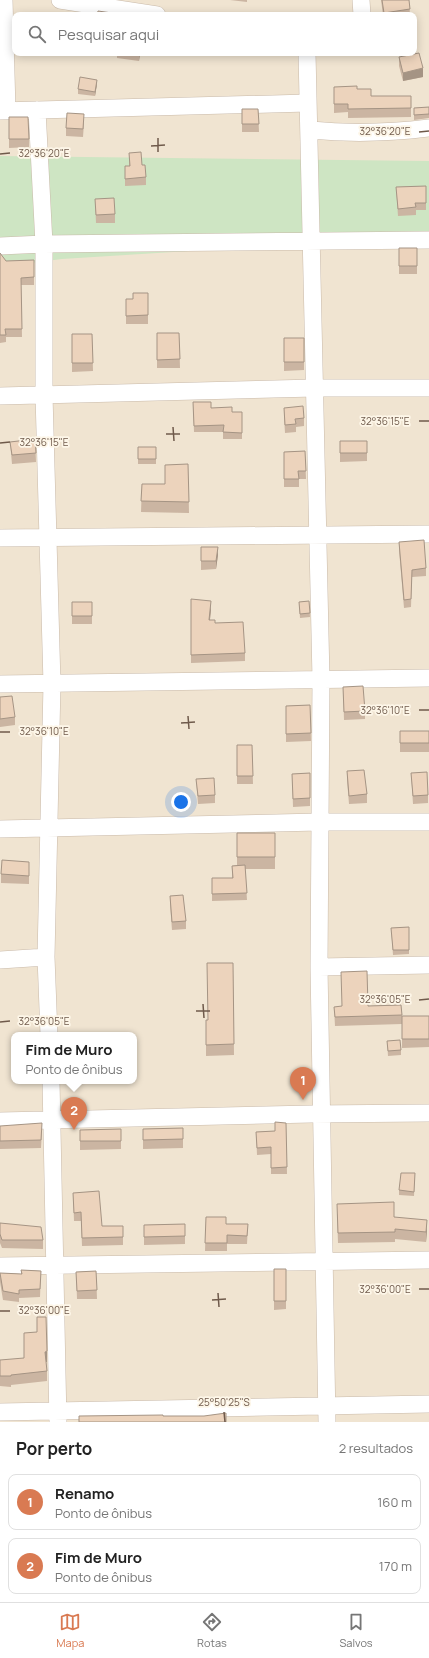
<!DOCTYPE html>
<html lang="pt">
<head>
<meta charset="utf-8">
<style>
  :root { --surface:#fff; --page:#f6f6f6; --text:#222; --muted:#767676; --line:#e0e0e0; --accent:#d97a52 }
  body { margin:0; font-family:Manrope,sans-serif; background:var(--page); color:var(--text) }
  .you { position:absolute; left:181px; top:802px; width:14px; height:14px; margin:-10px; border:3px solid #fff; border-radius:50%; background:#1a73e8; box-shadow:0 0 0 6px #1a73e833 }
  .badge { display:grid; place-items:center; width:26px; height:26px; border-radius:50%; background:var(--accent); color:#fff; font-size:13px; font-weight:700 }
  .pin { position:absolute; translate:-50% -33px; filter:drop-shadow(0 1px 2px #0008) }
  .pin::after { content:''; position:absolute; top:21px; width:14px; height:12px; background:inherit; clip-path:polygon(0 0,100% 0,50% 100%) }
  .popup { position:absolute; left:11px; top:1032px; width:126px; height:52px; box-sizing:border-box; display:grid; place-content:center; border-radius:8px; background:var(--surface); filter:drop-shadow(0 1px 3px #0005); font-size:13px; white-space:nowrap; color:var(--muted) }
  .popup b { font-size:15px; color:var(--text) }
  .popup::after { content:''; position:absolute; left:50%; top:100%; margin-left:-8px; border:8px solid transparent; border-top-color:var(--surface) }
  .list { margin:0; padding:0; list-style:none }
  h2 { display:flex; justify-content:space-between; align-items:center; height:52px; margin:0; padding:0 16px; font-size:17px }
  h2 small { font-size:13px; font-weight:400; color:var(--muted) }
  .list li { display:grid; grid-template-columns:26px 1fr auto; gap:12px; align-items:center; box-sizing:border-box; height:56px; margin:0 8px 8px; padding:0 8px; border:1px solid var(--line); border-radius:8px }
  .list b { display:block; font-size:15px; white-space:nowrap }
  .list p { margin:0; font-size:13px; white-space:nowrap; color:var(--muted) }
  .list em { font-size:13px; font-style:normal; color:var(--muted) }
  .icon { flex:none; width:22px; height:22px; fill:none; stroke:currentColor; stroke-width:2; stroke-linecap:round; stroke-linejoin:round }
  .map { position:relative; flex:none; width:429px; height:1422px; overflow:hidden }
  .search { position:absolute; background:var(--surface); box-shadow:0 2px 10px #0003; left:12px; right:12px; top:12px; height:44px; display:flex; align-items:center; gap:10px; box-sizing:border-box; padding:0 14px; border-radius:8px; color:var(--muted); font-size:15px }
  .sheet { height:180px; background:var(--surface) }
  nav { display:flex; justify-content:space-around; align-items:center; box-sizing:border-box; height:56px; border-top:1px solid var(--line); background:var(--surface); font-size:11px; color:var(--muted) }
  nav a { display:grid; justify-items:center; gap:2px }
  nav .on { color:var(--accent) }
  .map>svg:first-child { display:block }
  .residential { fill:#f0e4d1; fill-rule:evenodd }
  .green { fill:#cee5c3 }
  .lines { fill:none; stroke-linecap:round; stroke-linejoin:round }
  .minor-casing { stroke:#c9baaa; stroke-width:18 }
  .minor { stroke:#fff; stroke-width:17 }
  .wall { fill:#cbb5a2 }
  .shaded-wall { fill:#a59484 }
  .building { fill:#ecd3bc; stroke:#a59484 }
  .ticks { fill:none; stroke:#6f5a4b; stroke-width:1.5 }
  .ticks-label { font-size:10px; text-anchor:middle; fill:#6f5a4b; stroke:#fdf6e8; stroke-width:3.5; stroke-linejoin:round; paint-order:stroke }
</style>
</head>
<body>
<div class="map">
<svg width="429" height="1422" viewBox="0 0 429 1422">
  <rect width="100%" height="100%" fill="#faf2e2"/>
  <!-- residential -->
  <path class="residential" d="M0,0h429v1422h-429zM15,15h399v38h-399zM14,1035h120v46h-120z"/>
  <!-- green -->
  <path class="green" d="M0,156l429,5v75l-367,23 -62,8z"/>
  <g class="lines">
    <!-- minor casing -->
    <g class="minor-casing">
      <path id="minor" d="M4,0l3,110
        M60,0l97,15
        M361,0l1,15
        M307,53l14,626 -2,288 8,455
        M37,110l7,134v151l8,289 -6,273 3,78
        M0,111l308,-8
        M310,130c40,4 79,3 119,-2
        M0,246l44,-2 385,-4
        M0,396l315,-8h114
        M0,538l429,-4
        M0,684l429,-6
        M0,829l319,-7h110
        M0,960l46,-3
        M319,967l110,-2
        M51,1081l7,341
        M0,1121l312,-7 117,-1
        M0,1266l429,-6
        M0,1412l429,-8"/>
    </g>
    <!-- minor -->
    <use href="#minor" class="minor"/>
  </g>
  <!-- wall -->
  <path class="wall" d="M230,0h17v2z
    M381,0h28l1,15h-27z
    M117,53h23l-1,8 -22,-3z
    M336,53h19v1l-19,2z
    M399,57l24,20 -20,4 -4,-15z
    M97,84l-2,12 -17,-2v-5z
    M334,87l23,2 14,7h40v21l-63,1v-6l-14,1z
    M429,107v11l-15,2v-12z
    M242,109h16l1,23h-17z
    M9,117l20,22v8l-20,1z
    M84,123l-1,14 -17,-1v-8z
    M129,153l13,12 4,12v8l-21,1v-20h4z
    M426,186v24h-10v5l-18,1 -2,-29z
    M95,199l20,15v9h-19z
    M399,248h18v26h-18z
    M0,253l6,8 28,-1v25h-13l1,52h-16v5l-6,1z
    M148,293v31h-22v-25h7z
    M157,333h22l1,35h-23z
    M72,334h20l1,37 -21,1z
    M284,338h20v32l-20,1z
    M193,402l18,6 21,4h10v27h-19v-7h-29z
    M284,408l20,10v8l-8,1v5l-11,1 -1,-17z
    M35,439l1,23 -24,2 -2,-22z
    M340,441h27v20l-27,1z
    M138,447h18v17h-18z
    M305,451l1,28h-7v8h-15v-35z
    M188,464l1,49 -48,-1 1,-28h23z
    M399,542l27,26v8l-14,1 -1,30 -7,1 -5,-58z
    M201,547l17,8 -2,14 -15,1z
    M191,599l20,10 -1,11 5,3 30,30v8l-54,2z
    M309,601l1,16 -10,1 -1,-16z
    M72,602h20v22h-20z
    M343,687l22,24v8l-21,1z
    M0,697l15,20v8l-15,2z
    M310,705l1,36 -25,1v-36z
    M400,731h29v21h-29z
    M237,745h15l1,39h-16z
    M347,771l20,23v9l-18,1 -2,-24z
    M310,773v33l-17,1 -1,-33z
    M411,773l17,22v8l-15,1z
    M196,779l19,16v8l-17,1z
    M237,833h38v36h-30l2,31 -35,1v-23h20v-12l5,-1z
    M29,870v14l-28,-1v-9z
    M170,896l16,25v8l-14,1 -2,-26z
    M409,927v27l-16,1 -2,-27z
    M233,963l1,92 -28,1v-36h2z
    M401,1005l1,11h27v31l-27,1v-24l-67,2 -1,-19z
    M387,1041l14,9v5l-13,1z
    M286,1123l1,51h-16v-20l-14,1 -1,-23 19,-1z
    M0,1126l42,5 -1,17 -41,1z
    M183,1128v20l-40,1v-20z
    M121,1129v20l-41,1v-20z
    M415,1173l-1,23 -15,-1v-5z
    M73,1193l29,33h21v19l-41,1 -1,-25h-7z
    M337,1214l57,3 33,13 -1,12 -31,-3v3l-57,1z
    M206,1217l20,7h22l-1,20h-20v7h-22z
    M0,1223l43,17v9l-41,-1 -2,-5z
    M185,1224v20l-41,1v-20z
    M274,1269h12v40l-12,1z
    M21,1270l20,1 -1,26 -21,1v4l-16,-2 -3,-18v-9l21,1z
    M96,1271l1,28h-20l-1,-27z
    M0,1360l47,2h-1l1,9v10l-36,4v2l-11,-1z"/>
  <!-- shaded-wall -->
  <path class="shaded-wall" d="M139,53h1l-1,8z
    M423,68v9l-20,4v-8z
    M97,80v4l-2,12v-4z
    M218,547v8l-2,14v-8z
    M211,601v8l-2,19v-8z
    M427,1220v10l-1,12v-10z
    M47,1351v11h-2v-10z"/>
  <!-- building -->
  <path class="building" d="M382,0h27l1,9 -26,4z
    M98,11l21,3v1h-22z
    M419,53l4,15 -20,5 -4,-16z
    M80,77l17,3 -2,12 -17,-3z
    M357,86v3h14v7h40v12l-63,1v-5h-14v-17z
    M429,107v7l-15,1v-7z
    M242,109h16l1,15h-17z
    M67,113l17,1 -1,15 -17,-1z
    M9,117h19l1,22h-20z
    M141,152l1,13h3l1,12 -21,2v-13h5l-1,-13z
    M426,186v17h-11l1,4 -18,2 -2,-22z
    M114,198l1,16 -19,1 -1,-16z
    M399,248h18v18h-18z
    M0,253l6,8 28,-1v17l-13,1 1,51h-17l1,6h-6z
    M133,293h15v22l-22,1v-17h7z
    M157,333h22l1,26 -23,1z
    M72,334h20l1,29h-21z
    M284,338h20v24h-20z
    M193,402h18v6l21,-1v5h10v21l-19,-1 1,-7 -30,1z
    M303,406l1,12 -9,1 1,5 -11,1 -1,-17z
    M35,439l1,14 -24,2 -2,-13z
    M340,441h27v12h-27z
    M138,447h18v12h-18z
    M305,451l1,20h-8l1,8h-15v-27z
    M188,464l1,38 -48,-1 1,-17h23v-19z
    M424,540l2,28 -14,2 -1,29 -7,1 -5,-58z
    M201,547h17l-2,14h-15z
    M191,599l20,2 -2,19h6v3l28,-1 2,31 -54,2z
    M309,601l1,12 -10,1 -1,-12z
    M72,602h20v14h-20z
    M363,686l2,25 -21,1 -1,-25z
    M12,696l3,21 -15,2v-22z
    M310,705l1,28 -25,1v-28z
    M400,731h29v12h-29z
    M237,745h15l1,31h-16z
    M364,770l3,24 -18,2 -2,-25z
    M427,772l1,23 -15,1 -2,-23z
    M310,773v25l-17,1 -1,-25z
    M214,778l1,17 -17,1 -2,-17z
    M237,833h38v24h-38z
    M2,860l27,2v14l-28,-2z
    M245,865l2,28 -35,1v-16h21l-1,-12z
    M183,895l3,26 -14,1 -2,-26z
    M409,927v23h-16l-2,-22z
    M207,963h26l1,81 -28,1v-25h2z
    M367,971l1,35 33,-1 1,10 -67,2 -1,-10 8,-1 -1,-34z
    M402,1016h27v23h-27z
    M400,1040l1,10 -13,1 -1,-10z
    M275,1122l11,1 1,44 -16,1v-21l-14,1 -1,-16 19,-1z
    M42,1123l-1,17 -41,1v-15z
    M183,1128v11l-40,1v-11z
    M121,1129v12h-41v-11z
    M401,1173h14l-1,19 -15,-2z
    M99,1191l3,35h21v11l-41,1 -1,-26 -7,1 -1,-20z
    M394,1202v15l33,3 -1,12 -31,-3v3l-57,1 -1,-29z
    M206,1217h20v7h22l-1,12 -20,-1v8h-22z
    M0,1223l41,4 2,13h-41l-2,-6z
    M185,1224v12l-41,1v-12z
    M274,1269h12v32h-12z
    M21,1270l20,1 -1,18 -21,1v4l-16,-3 -3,-18 22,1z
    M96,1271l1,19 -20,1 -1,-19z
    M37,1317h9l1,34 -2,1 2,19 -36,4v1h-11v-16l24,-2v-25l13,-1z
    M226,1413v9h-147v-6l84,-1v1h41z"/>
  <!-- ticks -->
  <path class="ticks" d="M419,132l10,-1M158,138v14M151,146l14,-1M0,154l10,-1M419,421h10M173,427l1,14M166,434h14M0,443l10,-1M419,710h10M188,716l1,13M181,723l14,-1M0,732h10M419,1000l10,-1M203,1004l1,14M196,1011h14M0,1022l10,-1M419,1289h10M218,1293l1,14M212,1300l14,-1M0,1311h10M224,1412l1,10"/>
  <g class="ticks-label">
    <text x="385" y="135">32°36'20"E</text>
    <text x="44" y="157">32°36'20"E</text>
    <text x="385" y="425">32°36'15"E</text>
    <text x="44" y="446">32°36'15"E</text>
    <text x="385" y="714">32°36'10"E</text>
    <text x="44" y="735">32°36'10"E</text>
    <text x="385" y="1003">32°36'05"E</text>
    <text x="44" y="1025">32°36'05"E</text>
    <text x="385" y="1293">32°36'00"E</text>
    <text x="44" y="1314">32°36'00"E</text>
    <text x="224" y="1406">25°50'25"S</text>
  </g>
</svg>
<div class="you"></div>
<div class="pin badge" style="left:303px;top:1100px">1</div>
<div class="pin badge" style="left:74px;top:1130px">2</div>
<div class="popup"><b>Fim de Muro</b>Ponto de ônibus</div>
<div class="search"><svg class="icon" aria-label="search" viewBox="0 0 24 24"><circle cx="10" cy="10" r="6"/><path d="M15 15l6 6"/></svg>Pesquisar aqui</div>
</div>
<section class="sheet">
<h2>Por perto<small>2 resultados</small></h2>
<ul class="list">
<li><span class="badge">1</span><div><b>Renamo</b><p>Ponto de ônibus</p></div><em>160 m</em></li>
<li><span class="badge">2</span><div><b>Fim de Muro</b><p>Ponto de ônibus</p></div><em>170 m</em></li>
</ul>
</section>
<nav>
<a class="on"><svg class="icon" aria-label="map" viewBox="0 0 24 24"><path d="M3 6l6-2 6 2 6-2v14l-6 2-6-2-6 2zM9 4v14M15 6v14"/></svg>Mapa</a>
<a><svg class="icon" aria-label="directions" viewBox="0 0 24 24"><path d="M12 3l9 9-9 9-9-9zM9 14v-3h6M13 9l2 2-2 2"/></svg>Rotas</a>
<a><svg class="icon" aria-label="saved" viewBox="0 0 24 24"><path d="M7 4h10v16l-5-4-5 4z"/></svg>Salvos</a>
</nav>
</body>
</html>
